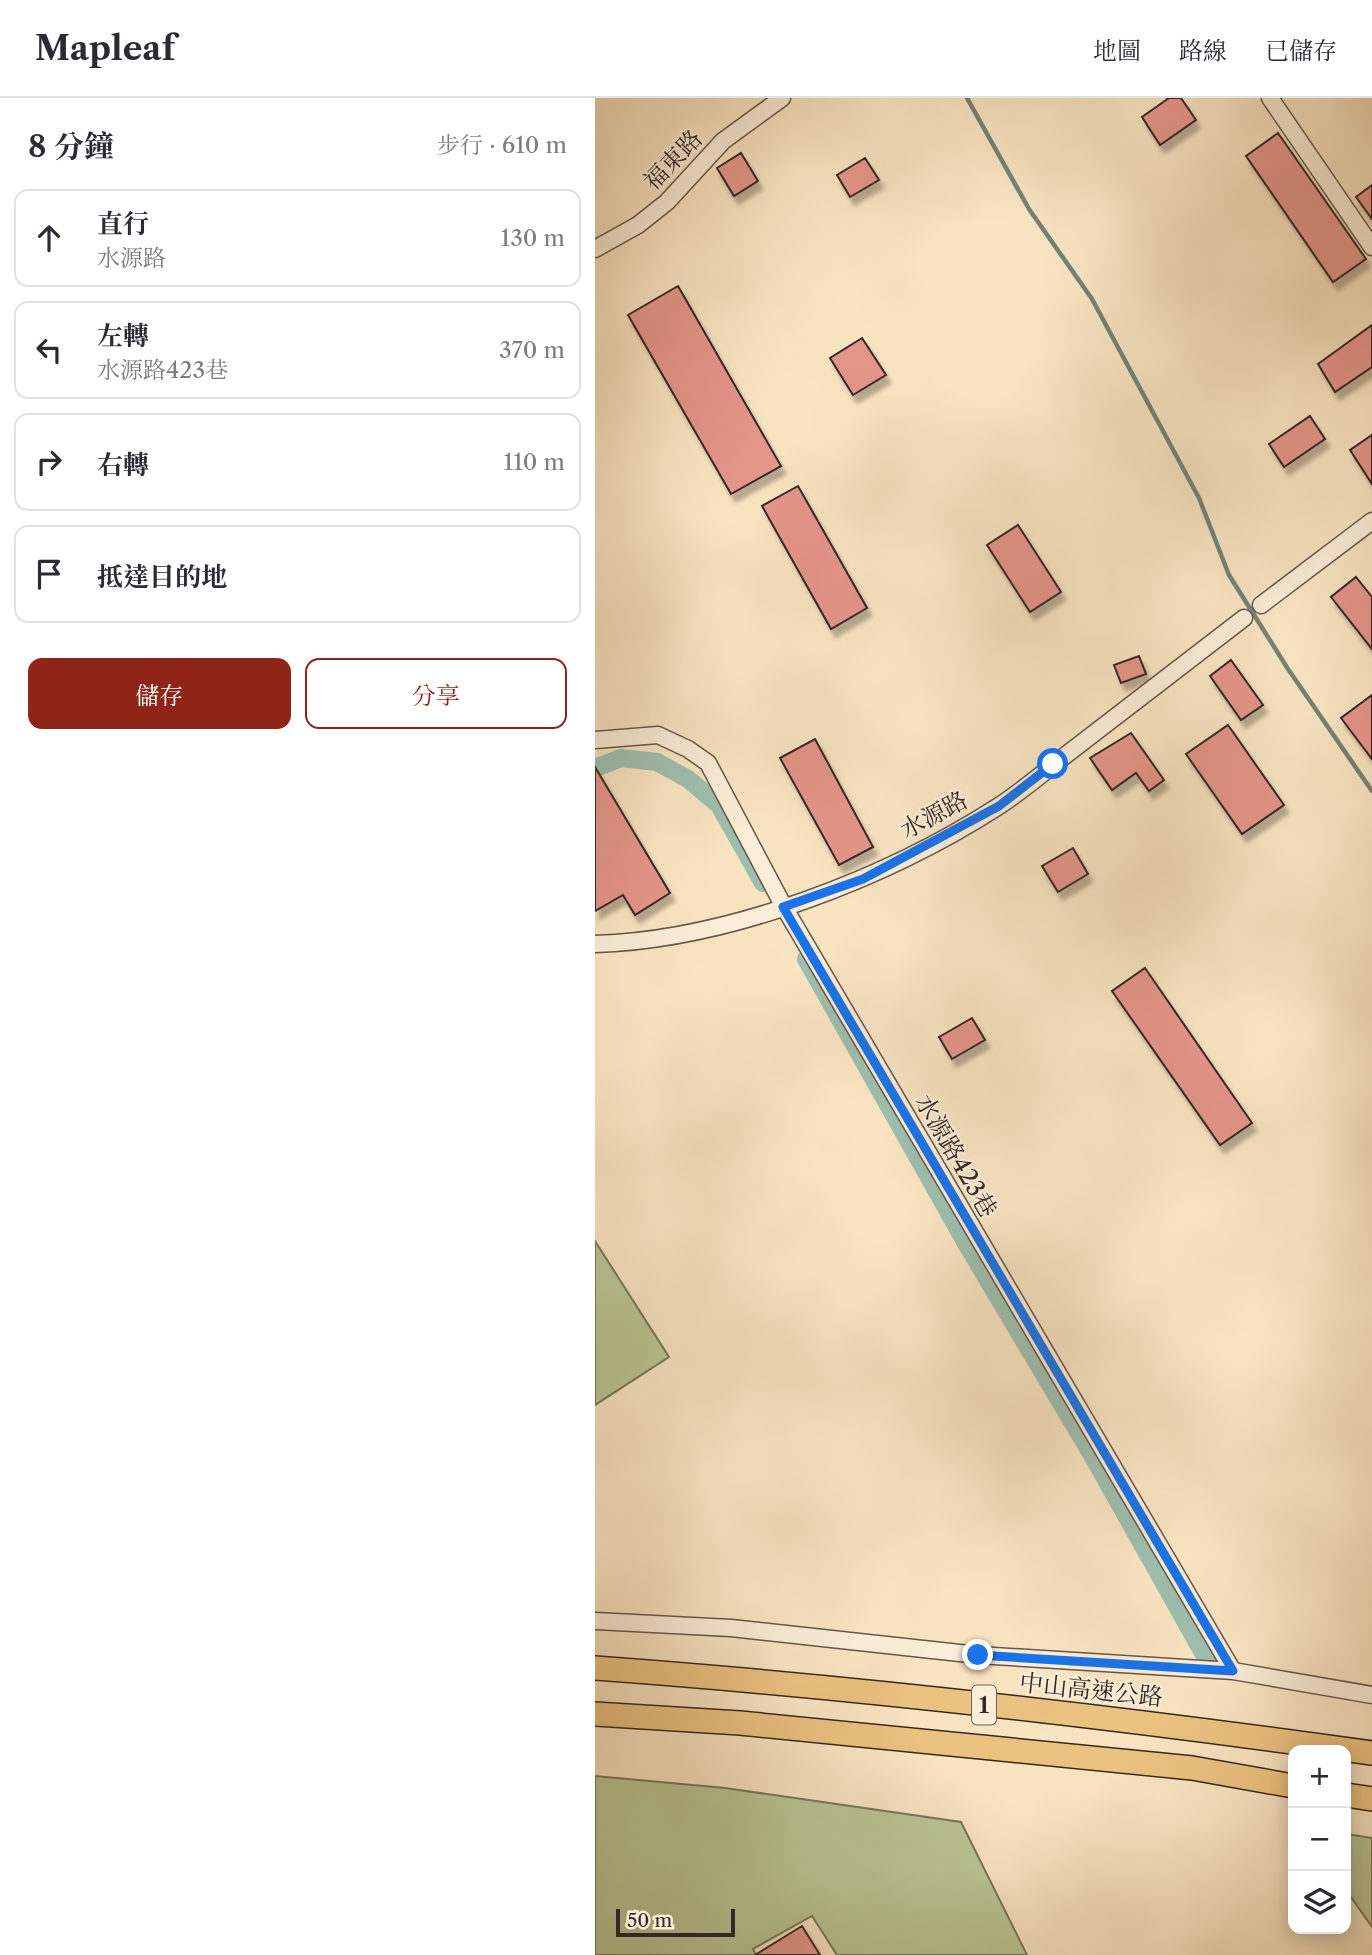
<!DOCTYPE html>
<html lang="zh-TW">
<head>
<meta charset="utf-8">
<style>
  :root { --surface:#fff; --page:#f7f7f7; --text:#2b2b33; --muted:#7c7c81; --line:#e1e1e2; --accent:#8f2418 }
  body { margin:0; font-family:"Libre Caslon Text","Noto Serif TC",serif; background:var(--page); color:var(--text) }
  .controls { position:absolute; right:21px; bottom:21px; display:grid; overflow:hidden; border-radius:14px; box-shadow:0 4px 18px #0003 }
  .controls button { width:63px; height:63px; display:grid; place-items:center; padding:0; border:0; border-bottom:2px solid var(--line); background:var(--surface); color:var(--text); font:35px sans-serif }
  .scale { position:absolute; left:21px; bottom:18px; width:119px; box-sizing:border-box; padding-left:7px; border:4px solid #342822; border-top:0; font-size:19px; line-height:24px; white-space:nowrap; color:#342822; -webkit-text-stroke:5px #fbedd7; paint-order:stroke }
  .stop { position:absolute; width:21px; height:21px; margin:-16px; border:5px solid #1a73e8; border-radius:50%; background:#fff }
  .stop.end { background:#1a73e8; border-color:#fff; box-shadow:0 2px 7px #0008 }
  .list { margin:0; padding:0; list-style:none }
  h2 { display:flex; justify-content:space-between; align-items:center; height:91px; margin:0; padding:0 28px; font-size:30px }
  h2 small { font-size:23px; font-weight:400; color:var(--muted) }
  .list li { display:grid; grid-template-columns:46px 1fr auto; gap:21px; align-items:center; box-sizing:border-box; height:98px; margin:0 14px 14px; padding:0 14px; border:2px solid var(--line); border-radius:14px }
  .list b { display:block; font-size:26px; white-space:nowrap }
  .list p { margin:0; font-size:23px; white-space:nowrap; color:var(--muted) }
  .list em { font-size:23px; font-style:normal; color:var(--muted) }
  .actions { display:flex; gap:14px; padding:21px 28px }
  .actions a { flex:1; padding:16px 0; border:2px solid var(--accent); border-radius:14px; text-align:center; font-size:24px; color:var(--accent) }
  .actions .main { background:var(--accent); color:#fff }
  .icon { flex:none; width:38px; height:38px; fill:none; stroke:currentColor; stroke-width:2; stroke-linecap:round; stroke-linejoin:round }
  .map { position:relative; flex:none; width:777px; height:1857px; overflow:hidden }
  header { display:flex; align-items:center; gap:42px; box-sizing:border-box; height:98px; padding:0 35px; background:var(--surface); border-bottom:2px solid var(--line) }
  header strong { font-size:33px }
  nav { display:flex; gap:38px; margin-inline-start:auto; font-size:24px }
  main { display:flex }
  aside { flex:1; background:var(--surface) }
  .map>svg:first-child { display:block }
  .green { fill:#bac595; stroke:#77765c; stroke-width:2 }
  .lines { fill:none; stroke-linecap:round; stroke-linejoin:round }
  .stream { stroke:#748377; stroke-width:4.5 }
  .canal { stroke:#9ebfaf; stroke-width:18 }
  .building { fill:#e4958a; stroke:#342822; stroke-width:2; filter:url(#shadow) }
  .minor-casing { stroke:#65574a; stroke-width:19 }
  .highway-casing { stroke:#342822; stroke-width:26 }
  .minor { stroke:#fbedd7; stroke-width:16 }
  .highway { stroke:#ecc281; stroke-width:23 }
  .route { stroke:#1a73e8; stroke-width:9 }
  .labels { text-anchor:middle; stroke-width:5; stroke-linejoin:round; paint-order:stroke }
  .shield { fill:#fbedd7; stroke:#706358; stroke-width:2 }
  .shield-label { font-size:23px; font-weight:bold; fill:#342822 }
  .street-label { font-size:24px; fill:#342822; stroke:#fbedd7 }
</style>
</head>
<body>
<header>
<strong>Mapleaf</strong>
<nav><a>地圖</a><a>路線</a><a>已儲存</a></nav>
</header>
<main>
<aside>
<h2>8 分鐘<small>步行 · 610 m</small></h2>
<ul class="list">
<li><svg class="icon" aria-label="ahead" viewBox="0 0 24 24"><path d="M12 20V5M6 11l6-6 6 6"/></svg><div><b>直行</b><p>水源路</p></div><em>130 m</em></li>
<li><svg class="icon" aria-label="left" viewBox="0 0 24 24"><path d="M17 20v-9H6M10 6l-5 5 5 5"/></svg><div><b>左轉</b><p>水源路423巷</p></div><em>370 m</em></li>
<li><svg class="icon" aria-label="right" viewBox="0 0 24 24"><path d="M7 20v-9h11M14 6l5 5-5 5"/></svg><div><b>右轉</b></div><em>110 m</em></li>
<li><svg class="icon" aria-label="arrive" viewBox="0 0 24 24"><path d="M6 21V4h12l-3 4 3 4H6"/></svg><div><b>抵達目的地</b></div></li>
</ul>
<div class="actions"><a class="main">儲存</a><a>分享</a></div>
</aside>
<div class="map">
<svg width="777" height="1857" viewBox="0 0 777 1857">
  <defs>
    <filter id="shadow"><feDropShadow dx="4.5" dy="8" stdDeviation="2" flood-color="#0004"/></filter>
  </defs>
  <rect width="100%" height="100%" fill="#f9e4c2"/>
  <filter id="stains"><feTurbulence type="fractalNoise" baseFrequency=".00286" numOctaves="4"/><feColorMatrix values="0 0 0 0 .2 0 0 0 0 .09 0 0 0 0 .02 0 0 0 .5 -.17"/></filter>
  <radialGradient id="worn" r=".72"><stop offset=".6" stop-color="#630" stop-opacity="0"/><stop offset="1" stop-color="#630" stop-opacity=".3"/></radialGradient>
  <!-- green -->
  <path class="green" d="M0,1143l74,116 -74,48z
    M0,1678l130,12 236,34 66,133h-190l-25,-39 -59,33 3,6h-161z
    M751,1736l26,4v89l-26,-37z"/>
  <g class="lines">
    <!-- stream -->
    <path class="stream" d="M372,0l62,111 63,90 107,199 30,77 59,94 84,122"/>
    <!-- canal -->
    <path class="canal" d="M0,670l26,-10 36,4 31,17 31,26 44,78
      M211,861l161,286 129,217 115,205"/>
  </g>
  <!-- building -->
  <path class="building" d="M574,0h12l15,22 -36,25 -18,-28z
    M683,35l88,126 -33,23 -87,-126z
    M146,55l17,28 -24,15 -17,-28z
    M270,60l14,22 -29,17 -13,-22z
    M777,87v34l-16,-22z
    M83,188l103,180 -50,28 -103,-179z
    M777,227v42l-37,25 -17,-28z
    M267,240l24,37 -33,20 -23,-37z
    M715,318l15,23 -41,28 -15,-23z
    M777,337v49l-22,-34z
    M203,388l69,122 -36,21 -69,-123z
    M423,427l43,67 -31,20 -43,-67z
    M761,479l16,20v52l-41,-52z
    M544,558l7,18 -25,9 -7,-18z
    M636,562l32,45 -22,15 -31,-44z
    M777,597v64l-31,-41z
    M633,627l56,80 -42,29 -56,-80z
    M536,635l33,47 -15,11 -13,-18 -24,17 -22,-32z
    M220,641l58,108 -34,18 -59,-107z
    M0,669l75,126 -35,22 -12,-20 -28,16z
    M478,750l15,26 -30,18 -16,-26z
    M550,870l107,155 -32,22 -108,-154z
    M377,920l13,22 -33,19 -13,-22z
    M207,1828l18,29h-65z"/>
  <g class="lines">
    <!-- minor casing -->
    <g class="minor-casing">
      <path id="minor" d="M675,0l102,149
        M0,151l43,-24 29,-23 56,-61 59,-43
        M666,507l111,-84
        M0,642l63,-5 30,14 20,14 76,144 449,764
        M0,846c133,-4 292,-66 404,-138 26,-17 51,-39 76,-58 56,-43 113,-87 169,-130
        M0,1523l136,7 247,27 255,16 139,24"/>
    </g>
    <!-- highway casing -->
    <g class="highway-casing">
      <path id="highway" d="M0,1570c260,19 519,49 777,85
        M0,1616l145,9 452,45 101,18
        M751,1697l26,4"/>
    </g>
    <!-- minor -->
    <use href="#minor" class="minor"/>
    <!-- highway -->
    <use href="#highway" class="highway"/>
  </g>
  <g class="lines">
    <!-- route -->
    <path class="route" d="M383,1557l255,16 -450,-764 80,-28 136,-73 54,-42"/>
  </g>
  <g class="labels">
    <!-- shield labels -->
    <rect class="shield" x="377" y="1587.5" width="24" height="39" rx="5"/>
    <g class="shield-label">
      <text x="389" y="1615">1</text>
    </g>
    <!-- street labels -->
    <g class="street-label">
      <text transform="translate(78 62) rotate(-46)" y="8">福東路</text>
      <text transform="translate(339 717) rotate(-28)" y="8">水源路</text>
      <text transform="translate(361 1058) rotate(60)" y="8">水源路423巷</text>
      <text transform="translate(496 1592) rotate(6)" y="8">中山高速公路</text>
    </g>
  </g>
  <rect width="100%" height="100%" filter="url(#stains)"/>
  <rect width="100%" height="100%" fill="url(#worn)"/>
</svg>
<div class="controls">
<button>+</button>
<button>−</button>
<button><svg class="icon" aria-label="layers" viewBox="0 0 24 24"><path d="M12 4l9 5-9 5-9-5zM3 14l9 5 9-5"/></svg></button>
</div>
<div class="scale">50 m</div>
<div class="stop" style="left:458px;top:666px"></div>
<div class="stop end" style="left:383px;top:1557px"></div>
</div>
</main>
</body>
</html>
